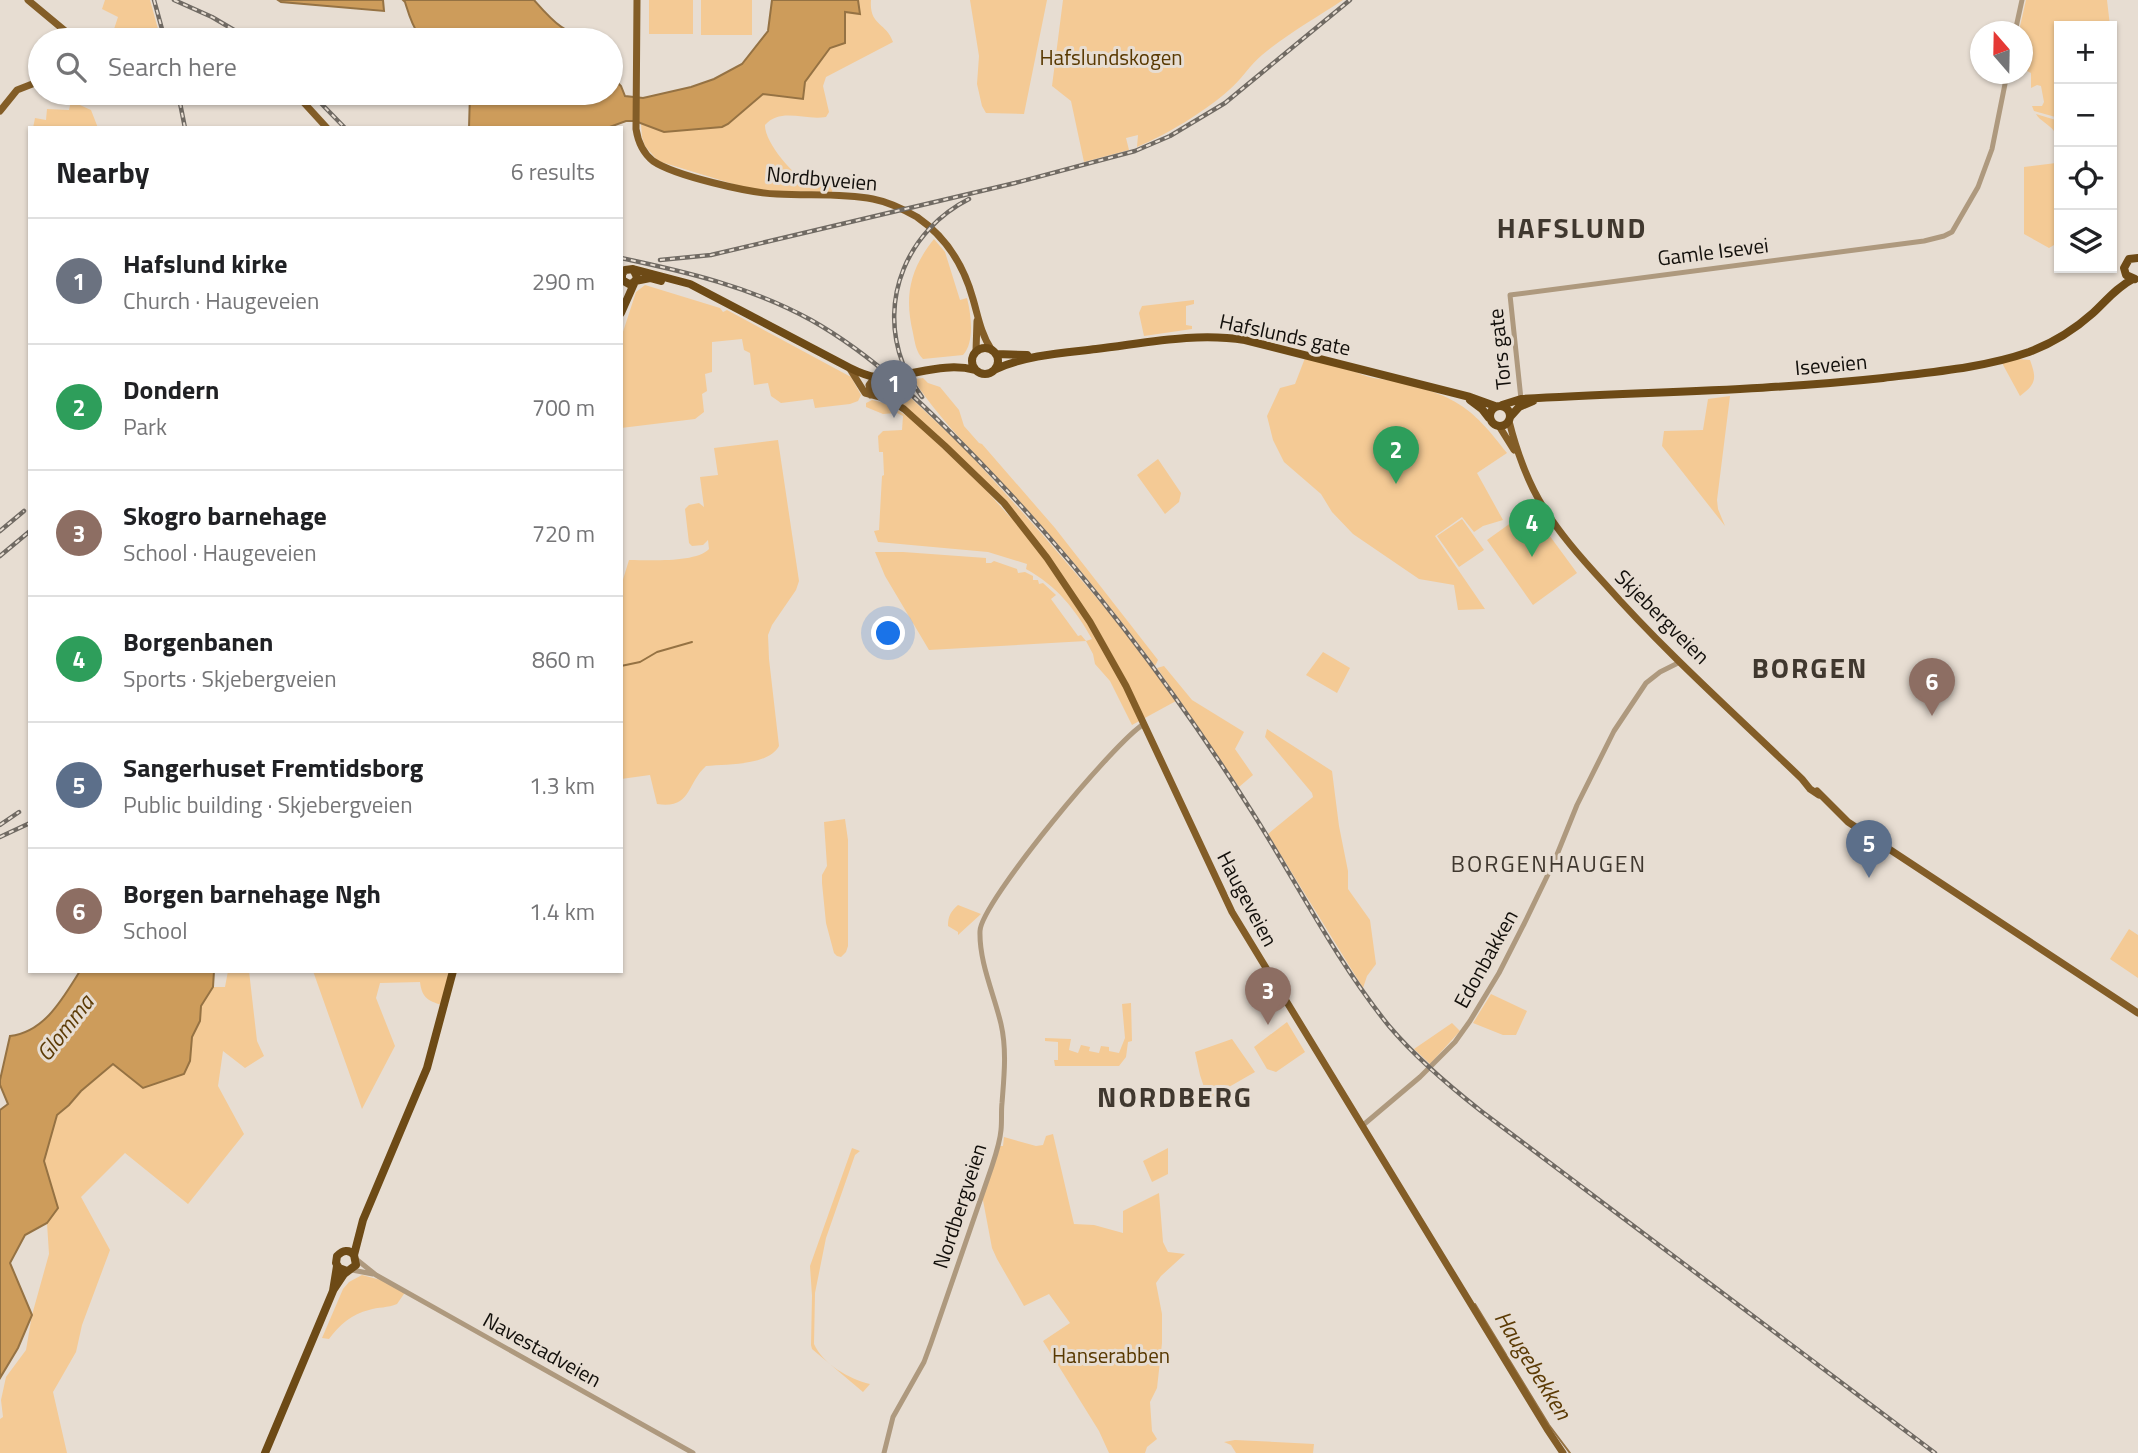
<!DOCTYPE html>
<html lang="en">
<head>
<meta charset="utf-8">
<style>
  :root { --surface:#fff; --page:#f2f2f2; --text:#202124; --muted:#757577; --line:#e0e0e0; --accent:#111827 }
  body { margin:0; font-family:"Titillium Web",sans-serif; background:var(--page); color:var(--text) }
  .controls { position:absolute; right:21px; top:21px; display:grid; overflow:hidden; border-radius:0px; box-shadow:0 2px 5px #0004 }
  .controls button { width:63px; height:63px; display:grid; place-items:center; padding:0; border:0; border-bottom:2px solid var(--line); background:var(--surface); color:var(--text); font:35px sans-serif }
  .compass { position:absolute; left:1970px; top:21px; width:63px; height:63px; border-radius:50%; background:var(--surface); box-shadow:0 2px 5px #0004; rotate:340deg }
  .you { position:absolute; left:889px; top:634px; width:24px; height:24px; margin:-18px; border:5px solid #fff; border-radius:50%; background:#1a73e8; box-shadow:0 0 0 10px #1a73e833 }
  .badge { display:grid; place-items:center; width:46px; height:46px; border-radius:50%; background:var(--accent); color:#fff; font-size:23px; font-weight:700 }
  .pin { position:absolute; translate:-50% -58px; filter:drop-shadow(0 2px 4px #0008) }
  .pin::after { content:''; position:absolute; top:37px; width:24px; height:21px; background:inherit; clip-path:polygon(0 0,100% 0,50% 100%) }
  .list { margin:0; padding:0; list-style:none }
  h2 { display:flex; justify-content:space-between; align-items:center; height:91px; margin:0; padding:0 28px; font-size:30px }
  h2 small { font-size:23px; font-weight:400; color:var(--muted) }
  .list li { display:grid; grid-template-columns:46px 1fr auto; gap:21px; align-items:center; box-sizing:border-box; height:126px; padding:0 28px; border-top:2px solid var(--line) }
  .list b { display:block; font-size:26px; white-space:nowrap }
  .list p { margin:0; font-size:23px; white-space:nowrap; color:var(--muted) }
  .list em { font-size:23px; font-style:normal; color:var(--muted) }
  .icon { flex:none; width:38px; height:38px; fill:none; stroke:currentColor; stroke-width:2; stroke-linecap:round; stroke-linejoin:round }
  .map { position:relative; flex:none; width:2138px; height:1453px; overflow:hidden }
  .search { position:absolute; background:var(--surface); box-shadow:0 2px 5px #0004; left:28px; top:28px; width:595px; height:77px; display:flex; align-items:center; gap:18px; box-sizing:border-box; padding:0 24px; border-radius:38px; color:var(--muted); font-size:26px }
  .panel { position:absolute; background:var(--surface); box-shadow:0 2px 5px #0004; left:28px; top:126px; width:595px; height:847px; border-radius:0px }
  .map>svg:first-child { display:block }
  .green { fill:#f4ca95 }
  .water { fill:#cd9c5b; stroke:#957243; stroke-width:2 }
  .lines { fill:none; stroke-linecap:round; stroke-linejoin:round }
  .stream { stroke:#957243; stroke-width:2 }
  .minor { stroke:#ae997e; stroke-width:5 }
  .major { stroke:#835d27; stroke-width:7 }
  .highway { stroke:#6d4a16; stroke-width:8 }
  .rail-casing { stroke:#706a63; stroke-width:4.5 }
  .rail { stroke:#e7ddd2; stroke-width:2; stroke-dasharray:5; stroke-linecap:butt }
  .labels { text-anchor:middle; stroke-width:6; stroke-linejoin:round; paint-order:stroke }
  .park-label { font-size:21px; fill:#583800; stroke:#e7ddd2 }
  .street-label { font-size:21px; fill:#120f0b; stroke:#e7ddd2 }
  .neighbourhood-label { font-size:23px; letter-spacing:2px; fill:#40382f; stroke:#e7ddd2 }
  .water-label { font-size:23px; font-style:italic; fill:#5c3b05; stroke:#e7ddd2 }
  .district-label { font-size:28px; font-weight:bold; letter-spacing:2px; fill:#40382f; stroke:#e7ddd2 }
</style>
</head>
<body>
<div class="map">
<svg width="2138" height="1453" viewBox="0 0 2138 1453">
  <rect width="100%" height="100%" fill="#e7ddd2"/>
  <!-- green -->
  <path class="green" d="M105,0h45l11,40h-48l-2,-2 7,-21 -16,-8z
    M649,0h44v34h-44z
    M701,0h51v35h-51z
    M858,0h13c-2,26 15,22 22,42l-67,35 -3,9 6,26 -3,5c-21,4 -45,-10 -61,8 -1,16 29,53 44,57 8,2 16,2 24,3l-1,7 -61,-1 -28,-4 -85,-26 -13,-15 -3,-9 -1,-13 23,8 58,-5 6,-3 35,-30 42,-12 25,-35 15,-4v-32l15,3z
    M970,0h77l-23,114 -38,-1 -4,-7 -5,-22 2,-28z
    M1063,0h280c-27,18 -56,34 -81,55 -12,10 -21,25 -33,35 -23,21 -63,45 -92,57l1,-12 -12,3 3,12 -45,12 -13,-61 -19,-15z
    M2026,0h81l3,26h-51v92l-25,-7 -2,-5h10l2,-4 -3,-16 -4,-1 -6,3v-15l-8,-4 -1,-37 -3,-1z
    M71,101l20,9 7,18h-65l2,-10 11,2 1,-11 22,1z
    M2036,114l23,7v121l-10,6 -25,-14v-67l32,-4c0,-9 2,-24 -2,-32 -5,-7 -14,-10 -18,-17z
    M934,239l11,13 15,48 7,-2c4,16 8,44 -4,57l-40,4c-7,-7 -8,-16 -10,-26 -9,-37 -3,-64 21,-94z
    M645,285l75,23 3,4 4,-2 124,67 10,18 -3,6 -8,3 -35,4 -2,-9 -32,4 -10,-7 -3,-13 -14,2 -4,-32 -6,-3 -2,-11 -30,3v30l-7,2 2,17 -5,3 2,18 -9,7 -74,9v-90l15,-46z
    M1194,300v4l-8,2v19l6,1v3l-48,7 -5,-23 3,-7z
    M1305,358l51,14c15,8 32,7 48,11 55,15 68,25 103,70l-30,20 26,47 -20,6 -9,6 -12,-15 -27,19 50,73 -27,1 -4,-25 -35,-6 -66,-45 -21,-22 -11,-18 -37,-32 -11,-22 -6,-24 13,-28 15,-4z
    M2018,359l12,1c7,19 6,24 -10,36l-18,-33z
    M923,378l5,5 12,4 19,23 5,16 15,17 3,1 73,84 103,132 -3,6c-42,-57 -87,-112 -135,-164 -36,-40 -76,-76 -105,-120v-3z
    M894,382l73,69 74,82 78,91 57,77 -44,24 -22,-44 -15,-17 -2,-10 -7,-13 -157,9 -44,-74 -10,-24h28l83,6v5h5l3,-2 23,8 1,4 7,-1 8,4v4h5l1,4 4,-1 13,12 -5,4 27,37 3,-1 5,6 6,-2c-17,-30 -35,-53 -66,-70l1,-5 -39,-12 -110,-10 -4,-11 5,-1 3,-54 2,-1 -1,-23h-4l-1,-16 5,-5 19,-1 1,-14 -6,-3 -14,1 -17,-7v-4l6,-3 16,4 25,16 72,69 25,28 6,1 -112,-109 -33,-14 5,-10z
    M1730,396l-13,104 1,9 7,17 -63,-80 2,-15 39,-1 5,-31z
    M778,440l21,141 -3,9 -24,35 -4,10 1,24 10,87c-11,20 -52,18 -73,20 -20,18 -14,43 -49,38l-7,-29 -29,4v-193l8,-26c20,0 67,3 80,-11l-1,-9 -5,5 -11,1 -3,-3 -4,-34 4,-4 10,-2 5,4 -4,-30 18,-2 -4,-27z
    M1158,459l23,34 -2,9 -14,12 -28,-39z
    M1530,509l47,64 -44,32 -46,-65z
    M1462,519l22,31 -25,17 -22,-31z
    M1323,652l27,16 -13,25 -31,-18z
    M1164,666l28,34 52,32 -9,17 18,26 -14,12 -82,-119z
    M1267,729l65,42 7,55 9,45v18l22,31 6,44 -9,12 -4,12 -95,-154 45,-37 -1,-4 -47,-56z
    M845,819l3,21v106l-2,6 -5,5 -4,-1 -3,-3 -8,-30 -4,-40v-8l5,-9 -3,-44z
    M958,905l23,9 -23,21v-3l-10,-6c0,-10 3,-15 10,-21z
    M2129,929l9,6v43l-28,-19z
    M228,971h21l8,70 7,15 -19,12 -22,-17 -5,35 26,48 -56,70 -63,-51 -44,44 29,53 -28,75 -6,27 -23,40 14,61h-67v-34l3,-2 -2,-17 5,-23 20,-27 6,-35 17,-61 -2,-31 11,-15 -14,-47 13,-46 12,-10 13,-15 32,-26 76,-3 2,-25 8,-15 1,-15 12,-19h12z
    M313,971h140l-8,35c-16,-5 -23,-7 -25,-24l-40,1 -4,15 19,48 -33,63z
    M1491,994l36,17 -11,24h-13l-30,-12z
    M1131,1003l1,38 -4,1 -2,15 -7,9h-64l-1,-6h4v-18l-13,-1v-3l26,1 -2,11 9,3 3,-8 9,2 -1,4 10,2 2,-7 8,1v4l10,2 6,-15 -3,-34z
    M1287,1022l18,30 -29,20 -9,-3 -13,-22z
    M1452,1023l8,8 -30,33 -16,-15z
    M1232,1039l23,33 -47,27 -8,-24 -5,-23z
    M1053,1134l21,90 20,1 29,8v-22l36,-18 4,49 5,10 17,2 -24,22 -5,7 6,31v29l-5,45 -7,14 2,29 5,8 -10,8 -2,6h-36l-10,-22 -56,-90 27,-18 -21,-29 -25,12 -27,-47 -5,-11 -10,-53 16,-49h5l1,-9 32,9 7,-1 3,-9z
    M852,1148l8,3 -5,4 -29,83 -11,55 -1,51c9,20 35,35 56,40l-7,8 -51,-43 -1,-4 1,-49 -2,-30z
    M1168,1148v26l-16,8 -9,-21z
    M362,1275l30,8 14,8 -9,13c-9,4 -19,3 -28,6 -17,4 -30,15 -40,29l-7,-1 21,-49 6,-7z
    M1235,1440l79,4 -1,9h-77l-5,-8 -7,-3z"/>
  <!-- water -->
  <path class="water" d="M278,0h105l1,11 -103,-9z
    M403,0h131c15,17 35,41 60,35l6,5h-140l-2,-4 -14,-2c-25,19 -33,-13 -39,-32z
    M772,0h86l2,14 -15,-2v31l-15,5 -25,34 -2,17 -40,-5 -35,30 -6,3 -58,5 -29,-11h-9l-19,7h-138l1,-35h141v-31l5,8 1,12 4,4 4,10 18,2 48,-11 23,-8 28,-15 26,-33z
    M80,971h134l-1,16 -12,19 -1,15 -8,16 -2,24 -6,13 -41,14 -30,-24 -32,27 -12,14 -12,10 -13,46 14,47 -11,15 -22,12 -15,28 22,52 -14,33 -18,30v-268l8,-6 -8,-19v-5l10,-44c35,-4 53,-38 70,-65z"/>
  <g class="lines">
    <!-- stream -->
    <path class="stream" d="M621,666l19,-4 17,-10 35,-10
      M1475,1304l74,121 21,28"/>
    <!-- minor -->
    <path class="minor" d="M2015,32l7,-32
      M1521,399l-11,-104 414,-54 20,-5 8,-4 26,-45 14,-38 15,-75
      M1362,1126l58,-49 35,-35 15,-21 29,-48 25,-49 30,-62 23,-57 37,-74 32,-48 14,-11 20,-10
      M356,1259l20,16 317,178
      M352,1270l21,4
      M884,1453l9,-36 31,-55 7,-19 61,-177c4,-12 8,-24 9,-36 1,-9 0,-18 1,-27 2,-26 5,-53 -1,-79 -7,-30 -22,-62 -21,-93 1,-29 136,-191 164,-207"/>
    <!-- major -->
    <path class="major" d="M28,0l48,40
      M637,0l-1,129c2,13 7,24 17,32 22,15 97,32 124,33 32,2 64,-1 96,5 16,3 30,10 44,18 29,20 47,49 56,82 5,17 8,35 18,50
      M213,40h15
      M295,93l32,35
      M0,111l17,-21 23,-9
      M976,351l1,-30
      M850,369l15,24 23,6 16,10 41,37 59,57 43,55 43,64 36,64 106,226 315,517 16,24
      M871,395l-2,-10 6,-8
      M1509,421c7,28 16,54 30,79 18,31 42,58 66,84 61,69 131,131 197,195l8,10 9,6
      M1499,426l15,24
      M1817,791l31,31 290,191"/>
    <!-- highway -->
    <path class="highway" d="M633,269l57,15 160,84c8,4 17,8 26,9 33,1 66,-16 99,-7
      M2135,279l-9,-4 -2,-7 5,-9 9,-1
      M635,281l15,-3 11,3
      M621,313l16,-36 -4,-8 -8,1 -3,4v6l7,4 4,-1
      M972 361a13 13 0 1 1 26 0a13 13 0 1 1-26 0Z
      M996,354l31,1
      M996,369c31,-14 66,-16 100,-20 50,-6 99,-17 149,-9l225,57 25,9
      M1470,400l12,9 7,9
      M1502,405l19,-6c121,-7 242,-8 362,-21 49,-6 100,-10 146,-26 24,-9 45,-22 64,-39 13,-12 24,-26 40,-34
      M1490 416a10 10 0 1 1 20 0a10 10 0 1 1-20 0Z
      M1510,417l9,-10 14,-6
      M354,1255l9,-35 64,-152 26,-97
      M334,1289l10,-15 12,-9 -2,-10c-5,-6 -11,-5 -17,1l-1,7 3,5 8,3
      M265,1453l68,-162 4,-25"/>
    <!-- rail casing -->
    <g class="rail-casing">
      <path id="rail" d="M154,0l11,40
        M174,0l38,17 39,23
        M178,93l7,35
        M311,93l34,35
        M621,258c66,14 130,29 190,62 64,36 116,88 167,140 105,108 196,228 276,355 44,70 83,147 135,211 27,32 59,59 92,85l454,342
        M660,260l51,-5 304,-72 120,-32 35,-15 55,-33 125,-103
        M922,397c-7,-10 -14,-21 -19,-33 -25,-65 5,-134 66,-165
        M0,531l24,-20
        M0,556l30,-25
        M0,825l19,-13
        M0,837l30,-14"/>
    </g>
    <!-- rail -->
    <use href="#rail" class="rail"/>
  </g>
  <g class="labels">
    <!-- park labels -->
    <g class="park-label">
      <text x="1111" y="65">Hafslundskogen</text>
      <text x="1111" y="1363">Hanserabben</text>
    </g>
    <!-- street labels -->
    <g class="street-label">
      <text transform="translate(822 179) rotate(5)" y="7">Nordbyveien</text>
      <text transform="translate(1713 252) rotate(-7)" y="7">Gamle Isevei</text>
      <text transform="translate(1285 335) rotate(12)" y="7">Hafslunds gate</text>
      <text transform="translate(1500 349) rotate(-96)" y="7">Tors gate</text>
      <text transform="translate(1831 365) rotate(-5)" y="7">Iseveien</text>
      <text transform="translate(1662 617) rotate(45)" y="7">Skjebergveien</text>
      <text transform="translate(1247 899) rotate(62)" y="7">Haugeveien</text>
      <text transform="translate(1486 959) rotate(-61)" y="7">Edonbakken</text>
      <text transform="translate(960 1206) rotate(-72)" y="7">Nordbergveien</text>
      <text transform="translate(542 1350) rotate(29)" y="7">Navestadveien</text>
    </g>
    <!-- neighbourhood labels -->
    <g class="neighbourhood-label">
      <text x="1549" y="872">BORGENHAUGEN</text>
    </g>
    <!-- water labels -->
    <g class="water-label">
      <text transform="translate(65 1028) rotate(-52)" y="8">Glomma</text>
      <text transform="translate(1533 1365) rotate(58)" y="8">Haugebekken</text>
    </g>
    <!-- district labels -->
    <g class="district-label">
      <text x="1572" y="238">HAFSLUND</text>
      <text x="1810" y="678">BORGEN</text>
      <text x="1175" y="1107">NORDBERG</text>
    </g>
  </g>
</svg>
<div class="controls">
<button>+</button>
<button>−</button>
<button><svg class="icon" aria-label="locate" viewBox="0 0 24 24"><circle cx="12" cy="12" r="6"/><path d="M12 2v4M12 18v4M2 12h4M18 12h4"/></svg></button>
<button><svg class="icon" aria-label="layers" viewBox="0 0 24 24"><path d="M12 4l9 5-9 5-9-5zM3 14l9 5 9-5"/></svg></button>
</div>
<svg class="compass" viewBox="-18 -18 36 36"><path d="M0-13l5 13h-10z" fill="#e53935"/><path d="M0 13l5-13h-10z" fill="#757577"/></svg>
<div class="you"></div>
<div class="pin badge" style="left:894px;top:418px;background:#6b7280">1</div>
<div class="pin badge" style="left:1396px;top:484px;background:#2e9e5b">2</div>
<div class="pin badge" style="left:1268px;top:1025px;background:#8d6e63">3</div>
<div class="pin badge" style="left:1532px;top:557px;background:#2e9e5b">4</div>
<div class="pin badge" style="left:1869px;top:878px;background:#5c6f8a">5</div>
<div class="pin badge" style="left:1932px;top:716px;background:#8d6e63">6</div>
<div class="search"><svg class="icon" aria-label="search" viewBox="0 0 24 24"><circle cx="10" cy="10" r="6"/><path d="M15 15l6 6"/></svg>Search here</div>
<section class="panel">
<h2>Nearby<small>6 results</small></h2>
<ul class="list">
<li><span class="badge" style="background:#6b7280">1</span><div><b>Hafslund kirke</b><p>Church · Haugeveien</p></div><em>290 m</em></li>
<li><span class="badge" style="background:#2e9e5b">2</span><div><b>Dondern</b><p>Park</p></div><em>700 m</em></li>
<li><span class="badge" style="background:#8d6e63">3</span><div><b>Skogro barnehage</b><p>School · Haugeveien</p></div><em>720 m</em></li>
<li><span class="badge" style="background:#2e9e5b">4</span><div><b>Borgenbanen</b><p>Sports · Skjebergveien</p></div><em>860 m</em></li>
<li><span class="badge" style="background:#5c6f8a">5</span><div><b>Sangerhuset Fremtidsborg</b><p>Public building · Skjebergveien</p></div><em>1.3 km</em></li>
<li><span class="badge" style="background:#8d6e63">6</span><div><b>Borgen barnehage Ngh</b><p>School</p></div><em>1.4 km</em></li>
</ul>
</section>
</div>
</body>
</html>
